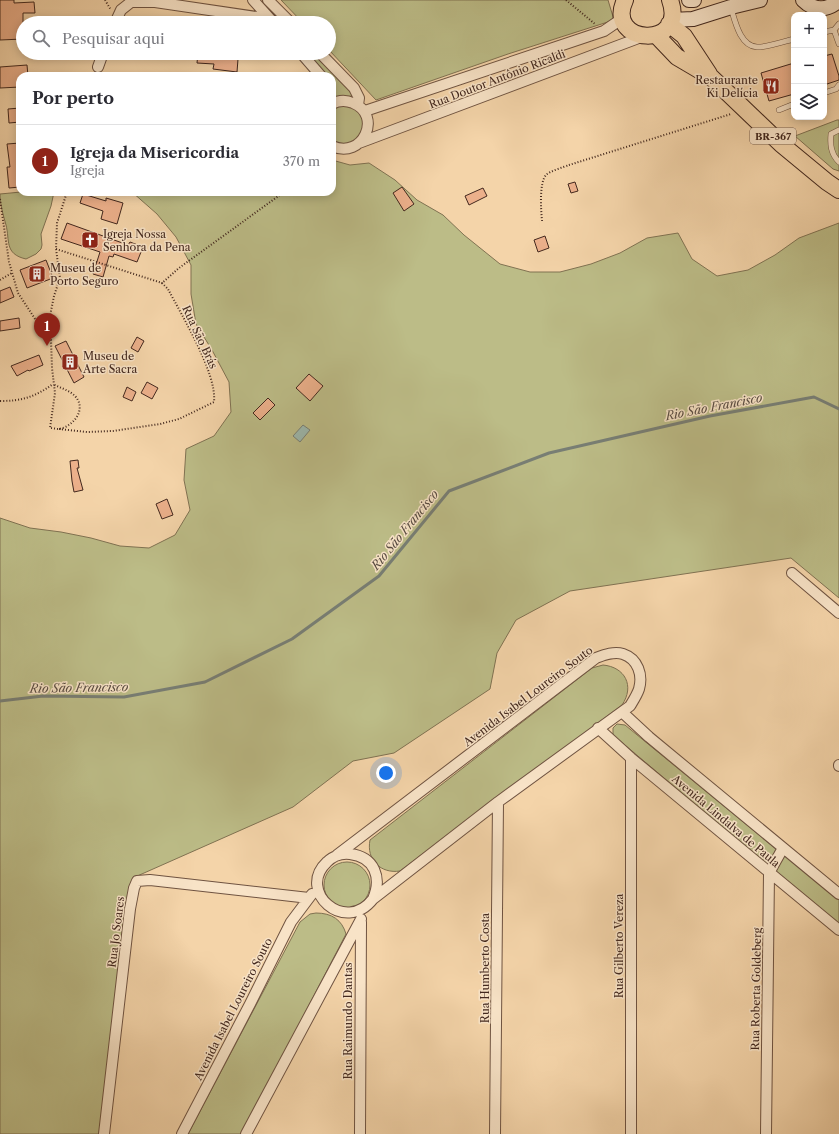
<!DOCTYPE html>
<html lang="pt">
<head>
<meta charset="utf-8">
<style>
  :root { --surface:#fff; --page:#f2f2f3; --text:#2b2b33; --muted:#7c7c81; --line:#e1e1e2; --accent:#8f2418 }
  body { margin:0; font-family:"Libre Caslon Text",serif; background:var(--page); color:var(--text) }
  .controls { position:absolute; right:12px; top:12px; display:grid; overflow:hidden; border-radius:8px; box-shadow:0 2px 10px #0003 }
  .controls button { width:36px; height:36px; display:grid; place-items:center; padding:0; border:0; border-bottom:1px solid var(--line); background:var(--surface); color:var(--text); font:20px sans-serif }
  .you { position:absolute; left:386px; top:773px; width:14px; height:14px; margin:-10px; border:3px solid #fff; border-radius:50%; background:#1a73e8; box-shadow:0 0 0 6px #1a73e833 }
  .badge { display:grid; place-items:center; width:26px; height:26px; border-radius:50%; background:var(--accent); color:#fff; font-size:13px; font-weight:700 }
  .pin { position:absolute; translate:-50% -33px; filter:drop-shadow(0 1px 2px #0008) }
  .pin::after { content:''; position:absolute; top:21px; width:14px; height:12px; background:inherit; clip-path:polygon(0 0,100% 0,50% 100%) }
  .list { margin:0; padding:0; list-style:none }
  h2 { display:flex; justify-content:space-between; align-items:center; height:52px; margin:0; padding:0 16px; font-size:17px }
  h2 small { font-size:13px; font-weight:400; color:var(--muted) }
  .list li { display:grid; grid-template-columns:26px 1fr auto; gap:12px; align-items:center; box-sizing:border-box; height:72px; padding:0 16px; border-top:1px solid var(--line) }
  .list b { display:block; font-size:15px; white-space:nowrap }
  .list p { margin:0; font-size:13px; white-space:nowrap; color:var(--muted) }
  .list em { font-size:13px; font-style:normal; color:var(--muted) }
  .icon { flex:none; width:22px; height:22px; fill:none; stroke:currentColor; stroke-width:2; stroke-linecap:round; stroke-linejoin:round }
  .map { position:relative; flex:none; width:839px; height:1134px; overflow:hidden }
  .search { position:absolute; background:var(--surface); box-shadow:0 2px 10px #0003; left:16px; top:16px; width:320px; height:44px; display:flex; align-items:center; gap:10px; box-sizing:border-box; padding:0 14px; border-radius:22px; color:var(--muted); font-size:15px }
  .panel { position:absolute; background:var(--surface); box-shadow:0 2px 10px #0003; left:16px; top:72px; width:320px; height:124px; border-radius:12px }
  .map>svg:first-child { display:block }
  .green { fill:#bcbc87; stroke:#807252 }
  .water { fill:#9cb8ad; stroke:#787e74 }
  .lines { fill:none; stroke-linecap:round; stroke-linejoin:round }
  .stream { stroke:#787e74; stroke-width:3 }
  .building { fill:#ecb08b; stroke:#43281e }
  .lane-casing { stroke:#6f5341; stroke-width:6 }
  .street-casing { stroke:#6f5341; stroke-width:12 }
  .secondary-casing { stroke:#43281e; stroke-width:16 }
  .primary-casing { stroke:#43281e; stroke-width:18 }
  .path { stroke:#43281e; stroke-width:2; stroke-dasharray:1 2; stroke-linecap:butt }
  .lane { stroke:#f8e3c7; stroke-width:5 }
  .street { stroke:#f8e3c7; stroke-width:10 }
  .secondary { stroke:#f8e3c7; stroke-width:14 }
  .primary { stroke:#f4d4a9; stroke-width:16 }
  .labels { text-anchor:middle; stroke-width:3; stroke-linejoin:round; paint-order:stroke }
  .shield { fill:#f8e3c7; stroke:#796051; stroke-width:1 }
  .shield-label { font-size:10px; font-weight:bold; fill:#43281e }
  .street-label { font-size:11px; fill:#43281e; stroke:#f8e3c7 }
  .poi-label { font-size:11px; fill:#43281e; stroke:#f8e3c7; text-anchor:start }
  .water-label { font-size:12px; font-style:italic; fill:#594c42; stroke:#f8e3c7 }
</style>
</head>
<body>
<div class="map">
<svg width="839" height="1134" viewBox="0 0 839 1134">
  <rect width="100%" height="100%" fill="#f4d4a9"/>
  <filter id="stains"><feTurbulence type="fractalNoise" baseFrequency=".005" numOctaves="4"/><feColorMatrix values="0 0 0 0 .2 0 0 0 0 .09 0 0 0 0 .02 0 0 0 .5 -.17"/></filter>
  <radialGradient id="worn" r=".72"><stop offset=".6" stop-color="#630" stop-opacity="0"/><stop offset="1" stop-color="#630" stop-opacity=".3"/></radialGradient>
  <!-- green -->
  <path class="green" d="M281,0h327l6,20 -106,34 -132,46 -47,-50v-27h-26z
    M307,53h10l33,36 2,7 -19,3 -1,-23h-7z
    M343,103l20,8 2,18 -14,16 -19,-2v-37z
    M837,120h2v51l-6,-2 -38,-33z
    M332,160l18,5 19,-2 26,17 22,20 26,15 21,20 36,29 30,8h30l31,-8 29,-11 27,-15 31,-5 14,26 25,17 31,-6 27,-15 24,-17 40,-15v375l-48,-40 -221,33 -54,29 -19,33 -7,36 -96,64 -41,8 -60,46 -158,70 -4,5 -32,252h-99v-616l30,10 31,4 30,6 29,8 29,2 26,-13 15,-25 -6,-30 2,-31 28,-13 17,-24 -2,-30 -17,-32 -16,-26 -5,-30v-29l-15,-28 -19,-23 -25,-22h200z
    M21,192h33l-3,14 -10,28 1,11 -1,4 -5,5 -10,5c-22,-5 -16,-19 -20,-34 -3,-11 -6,-20 -6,-31z
    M603,665c22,2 32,21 19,40l-222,166c-19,3 -34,-11 -30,-31l222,-172z
    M617,724l8,1 151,124 -6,14 -4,1 -153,-129v-7z
    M784,853l55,46v26l-62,-52 -1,-3z
    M324 885a23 23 0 1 1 46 0a23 23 0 1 1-46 0Z
    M316,913c16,0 26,7 30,21l-104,200h-54l112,-212 10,-8z"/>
  <!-- water -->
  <path class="water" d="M303,425l7,5 -10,12 -7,-6z"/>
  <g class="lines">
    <!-- stream -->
    <path class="stream" d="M0,701l43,-5 81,1 81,-15 87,-43 87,-63 70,-85 100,-38 161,-37 104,-19 25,12"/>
  </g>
  <!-- building -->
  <path class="building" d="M0,0h14v3l20,-1 1,11h-12v26l-23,1z
    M198,53h10v2l30,4 -1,13 -24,-3 1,-5 -17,-1z
    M832,54l7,22v4l-15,5v-29z
    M794,63v31l-25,7 -8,-28z
    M27,65l1,11h-8v11l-20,1v-21z
    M20,108v14l-11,1 -1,-14z
    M20,143v44l-11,1 -2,-21h3l-3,-23z
    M575,182l3,9 -7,2 -3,-9z
    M402,187l12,17 -10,7 -11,-18z
    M483,188l4,8 -18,9 -4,-9z
    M83,194l23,7v-3l17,5 -6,21 -16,-5 2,-8 -23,-8z
    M67,223l61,22 2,-3 13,5 -6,15 -23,-8 -1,3 -4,-1 -6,21 -10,-3 7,-22 -39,-13z
    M545,236l4,12 -11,4 -4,-12z
    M46,260l7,18 -26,10 -7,-18z
    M10,287l4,10 -14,6v-12z
    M19,318l1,10 -20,3v-10z
    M137,337l7,4 -6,11 -7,-4z
    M66,341l18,36 -10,6 -19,-37z
    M39,355l4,10 -14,6 -1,-1 -11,6 -6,-10z
    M309,374l14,12 -13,15 -14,-13z
    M147,382l11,6 -6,11 -11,-6z
    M127,387l9,5 -4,9 -9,-4z
    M268,398l7,7 -15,15 -7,-7z
    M78,460l1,8h-2l6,22 -9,2 -2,-11 -2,-20z
    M167,499l6,16 -11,4 -6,-15z"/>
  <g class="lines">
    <!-- lane casing -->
    <g class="lane-casing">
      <path id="lane" d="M731,8c4,13 9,38 26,39 7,1 29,-6 37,-8
        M834,30l5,14
        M824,32l10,-2 5,-6
        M824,93l12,-4 3,-4
        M779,110l15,-6
        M839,130l-8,4c-1,11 0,20 8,28"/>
    </g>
    <!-- street casing -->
    <g class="street-casing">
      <path id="street" d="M253,0l19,21
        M268,0l23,23
        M115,23l6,-13 10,-8h24l115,17
        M301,53l20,23
        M320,53l34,35 5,10 -1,7
        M98,67l5,-14
        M332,104c7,-4 14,-4 21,-1 30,12 10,57 -21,43
        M365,111l239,-80 19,-13
        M359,143l285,-107
        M792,573l47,40
        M622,712l27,25 190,157
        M598,728l33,30 208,172
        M839,765v1
        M337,855l259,-197c8,-3 18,-7 27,-4 15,5 20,21 16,35 -2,6 -6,12 -9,17l-132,96 -125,97c-28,36 -77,-8 -46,-37 6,-6 15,-9 23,-8 25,3 32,24 23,45
        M104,1134l26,-225 4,-21 3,-7 13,-1 159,18
        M182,1134l68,-130 41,-82 21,-28
        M246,1134l115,-215
        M360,1134l1,-212
        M495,1134l3,-332
        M631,1134v-376
        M766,1134l3,-261 14,-25"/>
    </g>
    <!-- secondary casing -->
    <g class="secondary-casing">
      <path id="secondary" d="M689,0h5
        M803,0c11,11 25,11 36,0
        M671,20l22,-1 38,-12 29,-7"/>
    </g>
    <!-- primary casing -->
    <g class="primary-casing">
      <path id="primary" d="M625,0c-21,45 63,50 45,0
        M669,24l15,12 25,38
        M656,35l21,22 34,20 70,67 46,38 12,8"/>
    </g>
    <!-- path -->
    <path class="path" d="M105,0l6,10
      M566,0l29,24
      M0,199l9,63 9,31 21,32 12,15 1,28 3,25 -5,35c3,0 6,1 9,1 15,-3 28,-20 16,-33 -6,-6 -15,-8 -22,-12
      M542,221c-1,-11 -3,-38 4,-46 4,-4 18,-8 23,-10l162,-51
      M56,249l106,34
      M0,280l12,-7
      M51,338l-3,-12 6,-30 6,-18 -4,-29 1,-26 10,-31
      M0,401c22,0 35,-4 53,-17
      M59,429l28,3 26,-1 47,-7 19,-5 35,-17c3,-29 -32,-86 -46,-113l-6,-6 17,-15 105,-76"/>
    <!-- lane -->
    <use href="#lane" class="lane"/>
    <!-- street -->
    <use href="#street" class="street"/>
    <!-- secondary -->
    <use href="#secondary" class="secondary"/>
    <!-- primary -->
    <use href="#primary" class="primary"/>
  </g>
  <!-- icons -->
  <defs>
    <g id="restaurant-square" transform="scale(0.9)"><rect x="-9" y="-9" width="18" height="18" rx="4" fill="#8f2418" stroke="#f8e3c7"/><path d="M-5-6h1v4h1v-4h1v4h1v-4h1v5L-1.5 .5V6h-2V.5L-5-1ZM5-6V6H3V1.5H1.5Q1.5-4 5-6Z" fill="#fff"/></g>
    <g id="church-square" transform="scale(0.9)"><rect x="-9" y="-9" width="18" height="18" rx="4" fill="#8f2418" stroke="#f8e3c7"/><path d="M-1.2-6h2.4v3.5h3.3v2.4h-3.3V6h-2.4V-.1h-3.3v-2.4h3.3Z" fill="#fff"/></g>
    <g id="building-square" transform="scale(0.9)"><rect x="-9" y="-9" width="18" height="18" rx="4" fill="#8f2418" stroke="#f8e3c7"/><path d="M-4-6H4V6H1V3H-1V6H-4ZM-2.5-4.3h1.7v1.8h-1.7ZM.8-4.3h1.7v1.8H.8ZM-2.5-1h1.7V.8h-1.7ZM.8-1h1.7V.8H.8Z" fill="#fff"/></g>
  </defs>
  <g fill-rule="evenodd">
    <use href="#restaurant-square" x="771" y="86"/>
    <use href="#church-square" x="90" y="240"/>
    <use href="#building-square" x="37" y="274"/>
    <use href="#building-square" x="70" y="362"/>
  </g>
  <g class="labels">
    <!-- shield labels -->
    <rect class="shield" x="750" y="128" width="46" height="16" rx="3"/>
    <g class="shield-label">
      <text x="773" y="140">BR-367</text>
    </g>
    <!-- street labels -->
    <g class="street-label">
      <text transform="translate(497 79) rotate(-21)" y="4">Rua Doutor Antônio Ricaldi</text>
      <text transform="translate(200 337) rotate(65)" y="4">Rua São Brás</text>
      <text transform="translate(528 696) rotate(-37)" y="4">Avenida Isabel Loureiro Souto</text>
      <text transform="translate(726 821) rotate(40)" y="4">Avenida Lindalva de Paula</text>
      <text transform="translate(116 932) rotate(-83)" y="4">Rua Jo Soares</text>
      <text transform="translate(619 946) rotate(-90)" y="4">Rua Gilberto Vereza</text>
      <text transform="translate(485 968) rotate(-90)" y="4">Rua Humberto Costa</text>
      <text transform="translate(756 989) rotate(-89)" y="4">Rua Roberta Goldeberg</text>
      <text transform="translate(233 1009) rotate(-63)" y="4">Avenida Isabel Loureiro Souto</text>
      <text transform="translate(348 1021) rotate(-90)" y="4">Rua Raimundo Dantas</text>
    </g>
    <!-- poi labels -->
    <g class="poi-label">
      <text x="758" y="84" text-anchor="end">Restaurante<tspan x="758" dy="13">Ki Delícia</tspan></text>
      <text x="103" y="238">Igreja Nossa<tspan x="103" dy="13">Senhora da Pena</tspan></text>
      <text x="50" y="272">Museu de<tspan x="50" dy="13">Porto Seguro</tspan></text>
      <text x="83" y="360">Museu de<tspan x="83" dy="13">Arte Sacra</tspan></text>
    </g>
    <!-- water labels -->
    <g class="water-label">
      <text transform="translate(714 407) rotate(-11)" y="4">Rio São Francisco</text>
      <text transform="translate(405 530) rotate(-51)" y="4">Rio São Francisco</text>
      <text transform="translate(79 688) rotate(-1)" y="4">Rio São Francisco</text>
    </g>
  </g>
  <rect width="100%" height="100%" filter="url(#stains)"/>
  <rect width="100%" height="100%" fill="url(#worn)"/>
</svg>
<div class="controls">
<button>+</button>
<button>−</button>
<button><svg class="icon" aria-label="layers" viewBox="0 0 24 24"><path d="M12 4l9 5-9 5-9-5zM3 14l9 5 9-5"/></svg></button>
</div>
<div class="you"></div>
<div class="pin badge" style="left:47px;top:346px">1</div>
<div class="search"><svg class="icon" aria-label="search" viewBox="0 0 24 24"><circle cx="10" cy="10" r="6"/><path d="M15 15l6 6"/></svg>Pesquisar aqui</div>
<section class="panel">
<h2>Por perto<small></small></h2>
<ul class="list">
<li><span class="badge">1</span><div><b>Igreja da Misericordia</b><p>Igreja</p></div><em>370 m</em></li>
</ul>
</section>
</div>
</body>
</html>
